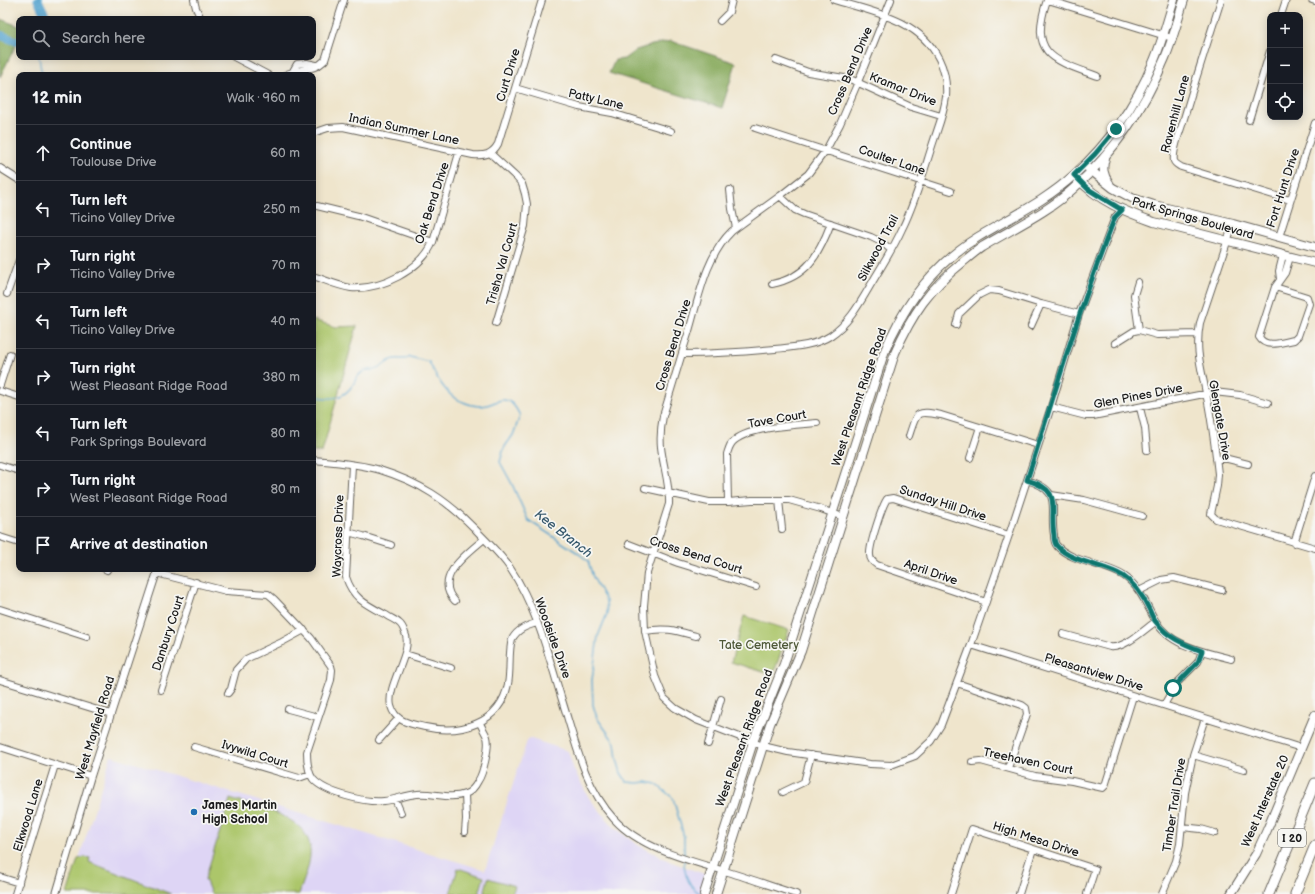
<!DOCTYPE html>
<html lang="en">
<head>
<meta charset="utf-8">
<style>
  :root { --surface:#171b24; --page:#20242c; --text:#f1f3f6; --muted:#9ea1a6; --line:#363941 }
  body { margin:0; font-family:"Balsamiq Sans",sans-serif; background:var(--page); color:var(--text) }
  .controls { position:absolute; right:12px; top:12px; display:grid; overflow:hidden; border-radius:8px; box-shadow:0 2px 10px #0003 }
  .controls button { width:36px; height:36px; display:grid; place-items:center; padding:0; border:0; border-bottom:1px solid var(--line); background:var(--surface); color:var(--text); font:20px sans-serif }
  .stop { position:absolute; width:12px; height:12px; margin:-9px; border:3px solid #0f766e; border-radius:50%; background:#fff }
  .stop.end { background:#0f766e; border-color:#fff; box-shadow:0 1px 4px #0008 }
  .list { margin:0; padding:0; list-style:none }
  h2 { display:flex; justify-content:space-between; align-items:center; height:52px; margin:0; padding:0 16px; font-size:17px }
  h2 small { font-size:13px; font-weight:400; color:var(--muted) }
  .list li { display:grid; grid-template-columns:26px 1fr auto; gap:12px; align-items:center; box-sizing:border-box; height:56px; padding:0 16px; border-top:1px solid var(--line) }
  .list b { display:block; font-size:15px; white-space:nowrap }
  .list p { margin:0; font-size:13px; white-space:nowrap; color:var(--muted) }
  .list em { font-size:13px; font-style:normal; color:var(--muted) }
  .icon { flex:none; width:22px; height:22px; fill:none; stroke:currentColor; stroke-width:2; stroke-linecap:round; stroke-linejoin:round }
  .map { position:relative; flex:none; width:1315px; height:894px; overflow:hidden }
  .search { position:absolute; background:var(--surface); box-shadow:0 2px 10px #0003; left:16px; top:16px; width:300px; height:44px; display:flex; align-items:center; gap:10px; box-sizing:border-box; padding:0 14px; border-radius:8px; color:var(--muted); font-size:15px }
  .panel { position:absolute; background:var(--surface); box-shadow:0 2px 10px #0003; left:16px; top:72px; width:300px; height:500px; border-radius:8px }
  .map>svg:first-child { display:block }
  .built { fill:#ded5f5 }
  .green { fill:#acc66b; stroke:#647144 }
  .forest { fill:#89ab5f; stroke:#52643e }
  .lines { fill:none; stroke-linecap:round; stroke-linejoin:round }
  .stream { stroke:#57a4cf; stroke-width:1.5 }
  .river { stroke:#57a4cf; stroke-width:9 }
  .minor-casing { stroke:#66625a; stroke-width:8 }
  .major-casing { stroke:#66625a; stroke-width:10 }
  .highway-casing { stroke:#66625a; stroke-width:11 }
  .minor { stroke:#fff; stroke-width:6 }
  .major { stroke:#fff; stroke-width:8 }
  .highway { stroke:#fff; stroke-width:9 }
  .route { stroke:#0f766e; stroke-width:5 }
  .poi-dot { fill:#1f6fb2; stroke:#f6f6f2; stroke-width:1.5 }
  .labels { text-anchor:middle; stroke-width:3.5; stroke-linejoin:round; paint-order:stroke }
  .shield { fill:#f6f6f2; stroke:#5d5d5c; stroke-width:1 }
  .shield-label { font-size:11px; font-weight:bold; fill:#1c1c1c }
  .street-label { font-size:12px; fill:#1c1c1c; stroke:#f6f6f2 }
  .park-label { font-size:12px; fill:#4e5838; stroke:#f6f6f2 }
  .poi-label { font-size:12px; font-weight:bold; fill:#1c1c1c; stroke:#f6f6f2; text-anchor:start }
  .water-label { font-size:13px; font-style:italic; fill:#37596d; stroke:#f6f6f2 }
</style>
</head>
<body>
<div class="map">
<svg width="1315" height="894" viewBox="0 0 1315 894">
  <rect width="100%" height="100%" fill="#f6f6f2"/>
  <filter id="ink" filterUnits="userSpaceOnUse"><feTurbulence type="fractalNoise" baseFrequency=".025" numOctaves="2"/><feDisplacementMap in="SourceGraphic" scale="8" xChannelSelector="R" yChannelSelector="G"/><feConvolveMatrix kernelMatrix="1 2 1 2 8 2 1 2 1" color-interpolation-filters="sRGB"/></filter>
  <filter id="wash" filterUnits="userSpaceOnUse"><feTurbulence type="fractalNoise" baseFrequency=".012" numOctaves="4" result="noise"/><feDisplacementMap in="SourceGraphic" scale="16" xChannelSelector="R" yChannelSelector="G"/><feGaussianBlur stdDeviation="0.9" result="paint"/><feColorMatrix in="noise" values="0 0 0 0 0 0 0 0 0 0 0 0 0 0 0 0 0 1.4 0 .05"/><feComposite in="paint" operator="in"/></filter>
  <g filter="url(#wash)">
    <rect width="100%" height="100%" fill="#efe5cc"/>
    <!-- built -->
    <path class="built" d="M528,738l40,13 6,19 15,28 25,29 24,18 33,17 36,13 -6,19h-633l43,-138 374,114z"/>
    <!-- green -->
    <path class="green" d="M313,320l23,7 21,-1 -35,126h-9z
      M744,616l45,14 -16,45 -42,-13z
      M230,799c28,9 85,17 80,57 -1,12 -7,26 -11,38h-88l-6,-15z
      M84,857l6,1 -1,4 82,32h-104l11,-35z
      M458,868l26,9 -5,17 -26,-1 2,1h-5z
      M488,878l27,8 -3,8h-28z"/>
    <!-- forest -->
    <path class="forest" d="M0,19l19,7v13l-19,38z
      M671,41l65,22 -14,45 -113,-35 6,-13 9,-1 12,-9 16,-5z"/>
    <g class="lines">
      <!-- stream -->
      <path class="stream" d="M39,57l2,13 3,5
        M313,396c17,4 31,4 41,-13 2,-5 5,-9 10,-12 4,-2 11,0 15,-3 5,-3 9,-8 16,-9 7,-1 8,2 15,-2l19,5c6,12 12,24 22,33 7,6 21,11 29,11 7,0 12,-3 18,-5 12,-4 18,6 22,15l-7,19 -9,13 -4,14 12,22 16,36 50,33 10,8 5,16 13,24 1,13 -9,22 -6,44 1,25 4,13 18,25 2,16 4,14 6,9 10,1 10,-1 9,2 17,14 11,39v19
        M684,860c0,14 5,27 17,34"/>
      <!-- river -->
      <path class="river" d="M38,0l9,19
        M0,35l19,7"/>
    </g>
  </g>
  <g filter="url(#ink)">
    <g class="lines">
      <!-- minor casing -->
      <g class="minor-casing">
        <path id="minor" d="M194,0l2,8 5,11
          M891,0l-33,82 -18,42 -14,26 -18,24 -28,22 -48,35c-26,25 -33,66 -43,100 -9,28 -17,56 -26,85 -2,10 -3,21 -2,31 2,19 9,37 8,57l-22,69 -3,33 1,25 10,45 9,22 11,10 21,12 67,26 25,6 82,12 21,1 24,-9 16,-15 10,-16 30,-80 38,-110 42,-128 28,-93 36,-97 7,-7
          M1047,0c-18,54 5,60 50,76
          M1048,0l124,38
          M1221,0c-13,41 -26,81 -38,122 -3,10 -11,30 -9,39 1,3 4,4 7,6l109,33
          M1312,0l3,1
          M1281,15l5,-15
          M720,21l9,-9 3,-12
          M234,57l34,18
          M776,60l32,12 42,7 61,28 30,9
          M293,71l4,-7 10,-1 9,2
          M285,75c12,-7 29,-3 40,-15l19,-60
          M515,88l64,19 33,6 59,18
          M1249,120l21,-69
          M755,128l196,63
          M313,133l15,-5 15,-1 130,28c11,1 19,0 25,-11l44,-144
          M491,154l25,23 6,7 3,10 2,10 -2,22 -29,97
          M0,168l19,12
          M730,190l2,19 4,19
          M780,196l15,14 9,4 67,23 12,6 8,7
          M317,206l41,10 75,26
          M1233,224l-33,99c-5,27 1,44 6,70 6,27 9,54 12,81l-1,12 -6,28 5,5 99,29
          M1279,237l36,-114
          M313,276c12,4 25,10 38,12 30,2 70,-18 82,-46l26,-89
          M1280,279l-1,-8 4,-16
          M1138,282l-4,13 5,35
          M772,284c35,-7 47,-29 59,-61
          M1275,287l32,10 2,7 -11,32 -4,4c-11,2 -28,9 -35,-3l16,-50 10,-14 5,-16
          M7,294l12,-34
          M956,325l3,-11 20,-19 10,-5 10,1 42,13 38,10
          M1031,326l10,-22
          M1115,343l19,-12 5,-1 18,5 41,-1
          M682,354c31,0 62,-2 93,-5 19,-2 39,-3 55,-13 20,-13 31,-35 43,-55 10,-17 21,-34 29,-52 13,-26 21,-55 30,-83 5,-16 12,-32 14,-49 1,-14 -1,-26 -7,-38 -20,-40 -66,-47 -105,-59
          M0,385l10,-31
          M0,391l19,6
          M1051,407l35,9h7l121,-24 26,3 28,8
          M1140,408l5,20 2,22
          M909,436c8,-24 6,-26 32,-21l97,30
          M970,458l10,-31
          M1216,459h12l20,5
          M313,460c21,2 47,4 67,10 39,12 67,30 95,59 12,13 25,24 35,39 26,38 39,89 52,132 13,41 22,86 52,119 27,30 77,42 114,53 23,7 46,15 68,22
          M0,465l19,6
          M352,465l-6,112c7,22 21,28 40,38 4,3 10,5 13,8 3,2 5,7 6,10 9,18 -19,52 -14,73 4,16 20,18 34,21 35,8 75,-3 83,-43 3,-15 0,-31 4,-45 6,-10 14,-13 25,-16
          M1027,480c37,11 22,27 27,55 0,4 1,9 3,11 14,16 49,18 67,30 16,11 22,28 31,44 14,26 50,32 76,39
          M645,488l64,14h19l24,-2h37l32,9 22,8
          M1051,495l33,5 58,16
          M779,500l3,29
          M728,502l-1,-48c2,-6 3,-11 8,-14 16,-13 60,-15 82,-17
          M348,532l15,4 28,9
          M0,537l19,6
          M1294,543l21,-67
          M629,544l49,19 78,24
          M105,569l2,1
          M156,573l70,18 42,3 6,5 37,39 20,28 1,4 -1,10 -24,72c0,9 1,20 6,27 12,14 53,24 71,22 11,-1 22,-6 33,-7 15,-2 33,6 48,0 6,-2 10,-7 13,-13 5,-7 12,-35 9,-44 -2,-5 -5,-9 -7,-14
          M1139,591l22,-11 13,-2 48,12
          M455,601c-23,-23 13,-48 29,-62
          M986,602l-109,-37c-4,-3 -7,-5 -7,-10 -1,-9 12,-49 17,-56l6,-1 116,37
          M0,609l87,28
          M645,631c21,-4 32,0 51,5
          M1063,634l47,13c14,2 34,-17 45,-25
          M971,645l330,103
          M405,654l46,14
          M0,680l111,34
          M957,683l65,22 4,3 1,6 -19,54
          M161,690l35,-108
          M228,693l3,-4 5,-19 10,-11 36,-17 22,-12
          M1164,705l12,-21 22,-22 4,-11
          M288,709l30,8
          M379,740l20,-22
          M708,744l13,-45
          M0,747l91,29
          M194,747l105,31 11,-4
          M1193,755l51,15
          M972,762l9,-1 54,15 37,5 31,7 2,-2 28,-90
          M783,792l21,-10 7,-27
          M395,799l6,14
          M1182,827l19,2 14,4
          M465,832l1,-13 -1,-25
          M0,877l19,6
          M15,894l40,-129
          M56,894l35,-118 67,-207
          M951,894l21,-65 123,40 -8,25
          M1019,894l14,-45
          M1162,894l14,-33 4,-17 5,-51 8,-38 12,-37"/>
      </g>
      <!-- major casing -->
      <g class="major-casing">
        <path id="major" d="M1105,158c-3,10 -2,17 4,25
          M1088,168l25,20 19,10 22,7 79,19 82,23
          M1077,178c21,23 49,34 77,44l161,41
          M704,894l49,-152 31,-78 100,-311c19,-47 50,-89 94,-116 33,-20 68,-36 97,-63 34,-31 60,-68 78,-111 9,-20 14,-42 21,-63
          M716,894l54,-170 31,-73 94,-298c17,-39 34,-64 68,-91 6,-5 13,-11 19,-15 31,-19 65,-34 92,-59 41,-37 70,-79 91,-130 8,-19 13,-39 19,-58
          M1231,894l25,-40 11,-24 48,-115"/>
      </g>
      <!-- highway casing -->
      <g class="highway-casing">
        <path id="highway" d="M1269,894l46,-111
          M1295,894l20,-49"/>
      </g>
      <!-- minor -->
      <use href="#minor" class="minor"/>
      <!-- major -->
      <use href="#major" class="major"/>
      <!-- highway -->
      <use href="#highway" class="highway"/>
    </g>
  </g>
  <g class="lines" filter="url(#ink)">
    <!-- route -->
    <path class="route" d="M1116,129l-21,25 -21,21 14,14 34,21 -7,7c-34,86 -60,175 -88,263 37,11 22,26 27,55 0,4 1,9 3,11 13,16 49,19 66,30 12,8 20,20 26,33 2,4 4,10 7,13 12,16 28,22 46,29l-4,11 -25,26"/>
  </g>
  <!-- markers -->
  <circle class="poi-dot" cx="194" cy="812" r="4"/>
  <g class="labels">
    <!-- shield labels -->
    <rect class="shield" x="1278" y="829" width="28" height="18" rx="3"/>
    <g class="shield-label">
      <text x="1292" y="842">I 20</text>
    </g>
    <!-- street labels -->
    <g class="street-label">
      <text transform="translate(850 71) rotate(-67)" y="4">Cross Bend Drive</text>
      <text transform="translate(508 75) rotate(-73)" y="4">Curt Drive</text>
      <text transform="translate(903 89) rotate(22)" y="4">Kramar Drive</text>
      <text transform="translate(596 99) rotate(13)" y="4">Patty Lane</text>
      <text transform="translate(1175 114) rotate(-75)" y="4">Ravenhill Lane</text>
      <text transform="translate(404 129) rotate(12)" y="4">Indian Summer Lane</text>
      <text transform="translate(892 160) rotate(19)" y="4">Coulter Lane</text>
      <text transform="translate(1283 188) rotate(-72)" y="4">Fort Hunt Drive</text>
      <text transform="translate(432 203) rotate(-72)" y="4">Oak Bend Drive</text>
      <text transform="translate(1193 218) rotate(16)" y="4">Park Springs Boulevard</text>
      <text transform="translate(878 248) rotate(-62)" y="4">Silkwood Trail</text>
      <text transform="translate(502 264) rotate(-74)" y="4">Trisha Val Court</text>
      <text transform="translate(673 345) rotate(-73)" y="4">Cross Bend Drive</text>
      <text transform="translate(1138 396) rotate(-11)" y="4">Glen Pines Drive</text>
      <text transform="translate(859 397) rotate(-71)" y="4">West Pleasant Ridge Road</text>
      <text transform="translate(777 419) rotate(-10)" y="4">Tave Court</text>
      <text transform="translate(1220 420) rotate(80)" y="4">Glengate Drive</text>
      <text transform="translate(943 503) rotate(18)" y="4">Sunday Hill Drive</text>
      <text transform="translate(338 536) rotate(-88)" y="4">Waycross Drive</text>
      <text transform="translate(696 555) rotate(18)" y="4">Cross Bend Court</text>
      <text transform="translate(931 572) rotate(19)" y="4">April Drive</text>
      <text transform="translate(168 633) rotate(-72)" y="4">Danbury Court</text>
      <text transform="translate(553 638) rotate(70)" y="4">Woodside Drive</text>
      <text transform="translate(1094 672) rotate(17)" y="4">Pleasantview Drive</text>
      <text transform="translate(95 728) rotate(-73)" y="4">West Mayfield Road</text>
      <text transform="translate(744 738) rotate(-70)" y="4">West Pleasant Ridge Road</text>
      <text transform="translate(255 754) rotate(17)" y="4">Ivywild Court</text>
      <text transform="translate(1028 761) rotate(12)" y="4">Treehaven Court</text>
      <text transform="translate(1265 801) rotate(-66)" y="4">West Interstate 20</text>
      <text transform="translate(1174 805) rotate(-81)" y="4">Timber Trail Drive</text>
      <text transform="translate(28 815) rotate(-73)" y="4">Elkwood Lane</text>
      <text transform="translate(1036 839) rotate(18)" y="4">High Mesa Drive</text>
    </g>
    <!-- park labels -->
    <g class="park-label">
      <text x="759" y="649">Tate Cemetery</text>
    </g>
    <!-- poi labels -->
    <g class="poi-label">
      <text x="202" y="809">James Martin<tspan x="202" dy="14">High School</tspan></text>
    </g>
    <!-- water labels -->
    <g class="water-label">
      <text transform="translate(564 533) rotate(38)" y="5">Kee Branch</text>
    </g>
  </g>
</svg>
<div class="controls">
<button>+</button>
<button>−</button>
<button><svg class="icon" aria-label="locate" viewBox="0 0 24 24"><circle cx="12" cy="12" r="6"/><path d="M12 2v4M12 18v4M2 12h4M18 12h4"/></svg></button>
</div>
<div class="stop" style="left:1173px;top:688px"></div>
<div class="stop end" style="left:1116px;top:129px"></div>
<div class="search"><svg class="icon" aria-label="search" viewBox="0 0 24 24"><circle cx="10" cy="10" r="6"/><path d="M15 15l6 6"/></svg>Search here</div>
<section class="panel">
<h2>12 min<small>Walk · 960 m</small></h2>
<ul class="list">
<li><svg class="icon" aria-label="ahead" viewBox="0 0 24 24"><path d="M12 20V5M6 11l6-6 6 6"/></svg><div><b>Continue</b><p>Toulouse Drive</p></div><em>60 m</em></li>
<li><svg class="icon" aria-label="left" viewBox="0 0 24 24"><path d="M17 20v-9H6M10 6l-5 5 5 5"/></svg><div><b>Turn left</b><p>Ticino Valley Drive</p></div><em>250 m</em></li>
<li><svg class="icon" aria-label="right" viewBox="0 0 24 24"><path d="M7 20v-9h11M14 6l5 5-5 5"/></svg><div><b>Turn right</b><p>Ticino Valley Drive</p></div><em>70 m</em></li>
<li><svg class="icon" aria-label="left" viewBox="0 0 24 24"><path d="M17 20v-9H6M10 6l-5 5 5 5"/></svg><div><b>Turn left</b><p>Ticino Valley Drive</p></div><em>40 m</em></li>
<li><svg class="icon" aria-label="right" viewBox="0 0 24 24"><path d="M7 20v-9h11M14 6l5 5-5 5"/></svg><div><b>Turn right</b><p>West Pleasant Ridge Road</p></div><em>380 m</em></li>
<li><svg class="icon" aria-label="left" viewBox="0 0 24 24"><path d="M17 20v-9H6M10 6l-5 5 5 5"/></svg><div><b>Turn left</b><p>Park Springs Boulevard</p></div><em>80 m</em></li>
<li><svg class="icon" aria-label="right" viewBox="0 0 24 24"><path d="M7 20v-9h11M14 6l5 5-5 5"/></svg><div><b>Turn right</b><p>West Pleasant Ridge Road</p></div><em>80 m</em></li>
<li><svg class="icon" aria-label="arrive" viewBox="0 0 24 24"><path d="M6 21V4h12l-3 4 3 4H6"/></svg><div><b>Arrive at destination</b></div></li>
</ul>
</section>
</div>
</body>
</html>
